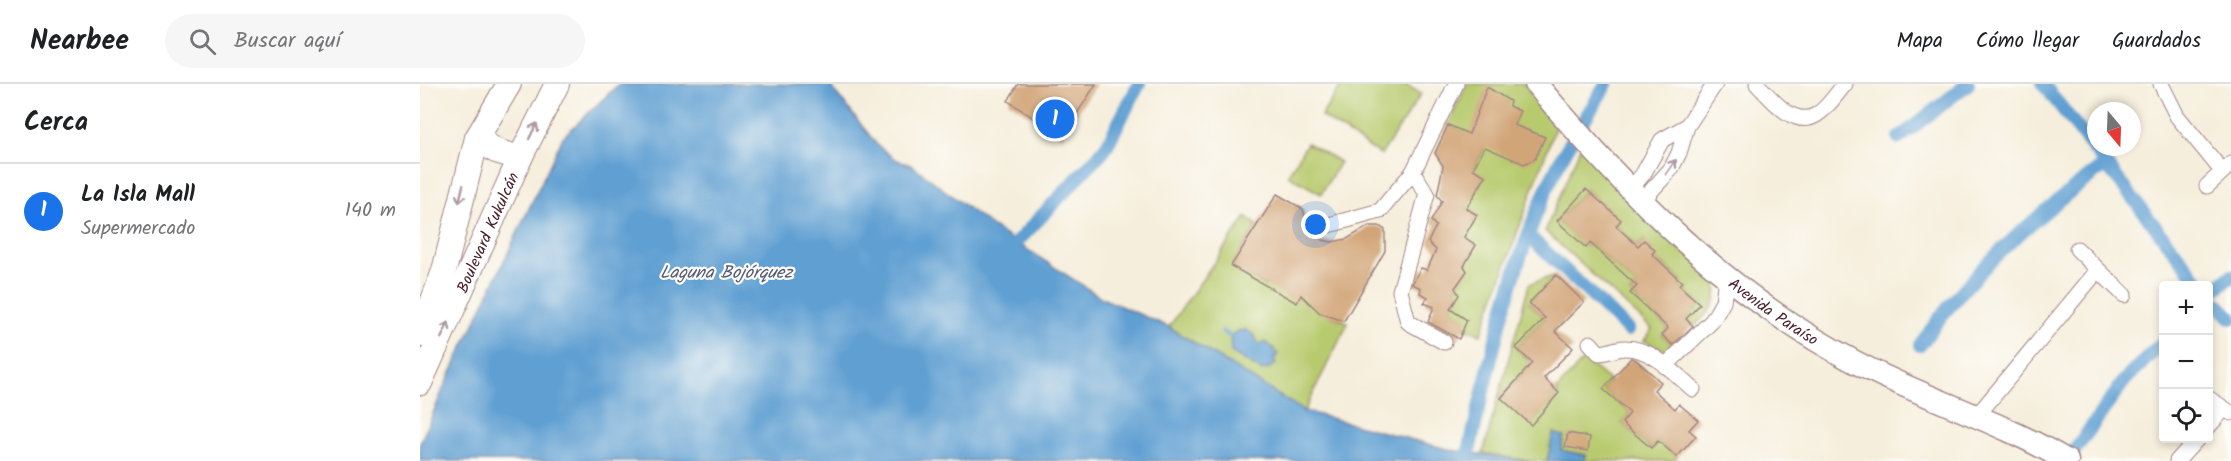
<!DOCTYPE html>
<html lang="es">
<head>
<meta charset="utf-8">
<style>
  :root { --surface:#fff; --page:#f6f6f6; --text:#202124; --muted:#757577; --line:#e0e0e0; --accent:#1a73e8 }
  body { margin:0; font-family:Kalam,sans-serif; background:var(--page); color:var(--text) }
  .controls { position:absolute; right:18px; bottom:18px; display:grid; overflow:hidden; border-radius:6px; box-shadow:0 3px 9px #0003 }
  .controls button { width:54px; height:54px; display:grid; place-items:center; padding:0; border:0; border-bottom:2px solid var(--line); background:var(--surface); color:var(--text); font:30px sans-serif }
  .compass { position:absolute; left:1667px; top:18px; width:54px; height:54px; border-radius:50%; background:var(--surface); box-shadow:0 3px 9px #0003; rotate:161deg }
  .you { position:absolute; left:896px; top:141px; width:21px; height:21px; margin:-15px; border:4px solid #fff; border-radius:50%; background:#1a73e8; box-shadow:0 0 0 9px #1a73e833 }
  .badge { display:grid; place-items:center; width:39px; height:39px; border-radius:50%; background:var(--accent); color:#fff; font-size:20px; font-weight:700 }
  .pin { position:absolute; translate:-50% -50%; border:3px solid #fff; box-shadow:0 2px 6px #0006 }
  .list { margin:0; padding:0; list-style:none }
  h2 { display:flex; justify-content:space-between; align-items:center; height:78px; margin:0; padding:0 24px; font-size:26px }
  h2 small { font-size:20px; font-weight:400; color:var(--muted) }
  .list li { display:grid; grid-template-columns:39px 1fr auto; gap:18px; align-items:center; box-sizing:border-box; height:96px; padding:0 24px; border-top:2px solid var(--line) }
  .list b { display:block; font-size:22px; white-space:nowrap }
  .list p { margin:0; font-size:20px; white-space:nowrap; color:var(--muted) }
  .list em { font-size:20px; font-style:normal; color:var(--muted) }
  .icon { flex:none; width:33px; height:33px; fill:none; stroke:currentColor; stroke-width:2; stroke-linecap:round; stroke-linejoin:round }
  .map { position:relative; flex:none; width:1811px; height:377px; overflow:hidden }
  header { display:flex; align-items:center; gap:36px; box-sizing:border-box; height:84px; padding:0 30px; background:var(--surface); border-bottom:2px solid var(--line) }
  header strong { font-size:28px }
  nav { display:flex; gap:33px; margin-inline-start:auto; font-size:21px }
  .search { width:420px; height:54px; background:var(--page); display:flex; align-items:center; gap:15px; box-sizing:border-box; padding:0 21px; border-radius:33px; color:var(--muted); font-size:22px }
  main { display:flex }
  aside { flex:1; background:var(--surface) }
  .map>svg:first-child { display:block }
  .green { fill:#b8ca6e; stroke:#81744c; stroke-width:1.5 }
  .water { fill:#5f9fd2; stroke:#545f7e; stroke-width:1.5 }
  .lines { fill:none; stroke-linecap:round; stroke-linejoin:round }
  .stream { stroke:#5f9fd2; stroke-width:4 }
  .canal { stroke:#5f9fd2; stroke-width:14 }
  .building { fill:#d2a578 }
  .street-casing { stroke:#a08684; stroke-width:17 }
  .secondary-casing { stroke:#a08684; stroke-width:25 }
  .primary-casing { stroke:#a08684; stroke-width:26 }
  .street { stroke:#fff; stroke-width:15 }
  .secondary { stroke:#fff; stroke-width:22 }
  .primary { stroke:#fff; stroke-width:24 }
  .oneway { stroke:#ae9aa0 }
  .labels { text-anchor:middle; stroke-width:4.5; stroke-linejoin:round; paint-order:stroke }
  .street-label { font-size:16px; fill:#4a1f2b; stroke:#fdfcf7 }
  .water-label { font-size:18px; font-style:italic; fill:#535976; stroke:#fdfcf7 }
</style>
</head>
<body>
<header>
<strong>Nearbee</strong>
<div class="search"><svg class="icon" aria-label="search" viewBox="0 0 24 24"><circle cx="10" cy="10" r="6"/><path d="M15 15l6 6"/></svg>Buscar aquí</div>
<nav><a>Mapa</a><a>Cómo llegar</a><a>Guardados</a></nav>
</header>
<main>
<aside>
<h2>Cerca<small></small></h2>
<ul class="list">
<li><span class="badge">1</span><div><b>La Isla Mall</b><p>Supermercado</p></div><em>140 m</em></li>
</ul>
</aside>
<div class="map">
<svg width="1811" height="377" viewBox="0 0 1811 377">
  <rect width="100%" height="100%" fill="#fdfcf7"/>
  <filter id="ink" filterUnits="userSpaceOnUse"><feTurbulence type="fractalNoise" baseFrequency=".0167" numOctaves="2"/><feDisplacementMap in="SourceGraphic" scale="12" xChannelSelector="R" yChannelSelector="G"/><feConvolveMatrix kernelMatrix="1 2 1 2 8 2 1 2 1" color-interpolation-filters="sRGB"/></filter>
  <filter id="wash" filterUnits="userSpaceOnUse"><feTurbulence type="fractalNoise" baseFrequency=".008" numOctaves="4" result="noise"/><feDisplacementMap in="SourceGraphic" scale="24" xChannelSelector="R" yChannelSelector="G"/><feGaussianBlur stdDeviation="1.35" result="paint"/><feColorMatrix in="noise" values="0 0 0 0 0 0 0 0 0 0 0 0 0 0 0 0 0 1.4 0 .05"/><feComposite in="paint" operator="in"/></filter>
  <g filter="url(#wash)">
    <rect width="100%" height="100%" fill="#f6eedc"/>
    <!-- green -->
    <path class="green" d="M922,0h63l16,10 -40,61 -60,-39z
      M1047,0h57l32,41 -75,209 -17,-6 2,-8 -16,-11 9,-13 -4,-8 12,-17 -3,-5 12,-21 -12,-8 13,-22 -11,-7 19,-31 -12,-8 11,-19 1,-8 -37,-17z
      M887,59l33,19 -19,32 -33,-19z
      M1161,62l134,131c6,24 -4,34 -21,50l-8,-8 14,-15 -21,-19 3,-4 -30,-27 -8,-14 -6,6 -22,-20 4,-6 -34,-31 -29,32 29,26 4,-4 47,43 -7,7 38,35 -6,7 14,13 -5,4 -27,-11 8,-12 -107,-98z
      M826,133l11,8 -25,40 33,21 31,-50 34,80 18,7 -44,88 -135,-84z
      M1136,191l-27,28 16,15 -29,30 13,13 -1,6 -27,31 30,26 28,-31 -2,-4 31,-34 5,6 -1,5 18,15 -7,8 27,24 -8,10 29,25 7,-7 19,16 -3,4h-90l1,-6 -24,-5 -7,-17 -7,28h-18l-46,-8 46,-169z"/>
    <!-- water -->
    <path class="water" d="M199,0h210l49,62 17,13 18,7 81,62 108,70 67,29 135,84 147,39 78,11h-1109v-17l24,-57 119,-250z
      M825,245l10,7 3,8 7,-2 10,7 -1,2 4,3 -4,5 2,5 -9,6 -3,-1 -2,2 -31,-19 -1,-16 10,-6 3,2z
      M1133,349l11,3 -3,14 24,5 -1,6h-37z"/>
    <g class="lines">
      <!-- stream -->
      <path class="stream" d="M802,247l8,5"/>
      <!-- canal -->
      <path class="canal" d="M1623,0l158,201
        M1479,54l69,-54
        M1109,152l99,94
        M597,158l88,-93 34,-65
        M1788,210l23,24
        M1788,211l23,-19
        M1500,261c52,-75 112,-126 185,-180
        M1049,367c22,-95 44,-195 88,-284 14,-28 33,-55 49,-83
        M1647,377l58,-81 39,-39"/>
    </g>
    <g id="blocks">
      <!-- building -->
      <path class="building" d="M598,0h78l-34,53 -54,-36z
        M1067,3l23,14 -1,5 11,5 -6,14 31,12 -10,22 -11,5 -39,-17 -12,22 13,7 -20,32 11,7 -13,22 12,8 -12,21 3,5 -12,17 4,7 -9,14 17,11 -8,19 -31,-17 6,-15 -10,-4 4,-6 -8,-4 1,-5 -9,-4 9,-16 6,2 9,-20 -8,-8 8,-16 -5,-5 11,-20 -5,-6 6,-29 -8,-13 13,-28 21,9z
        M1166,105l35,31 -5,6 22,20 6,-6 11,10 -3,4 30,28 -3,3 21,19 -14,15 7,7 -20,19 -11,-10 6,-7 -38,-35 7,-7 -47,-43 -4,5 -29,-27z
        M857,110l26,15 6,20 13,11 10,2 15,-3 22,-13h10l6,4v21l-41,70 -24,-8 -19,-18 -4,8 -66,-37z
        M1136,191l28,27 -29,29 18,17 -29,30 15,15 -28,32 -30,-27 31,-35 -16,-15 29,-30 -16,-15z
        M1211,274l5,2 25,22 -7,8 21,19 4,-5 19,16 -9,10 7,6 -19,21 -19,-16 -7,7 -29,-25 8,-10 -27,-24z
        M1148,349l22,4 -2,14 -23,-4z"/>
    </g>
  </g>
  <g filter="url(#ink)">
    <use href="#blocks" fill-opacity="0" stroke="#a08684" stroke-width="1.5"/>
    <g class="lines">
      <!-- street casing -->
      <g class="street-casing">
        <path id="street" d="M1337,0c13,13 37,45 59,31 11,-6 21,-22 29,-31
          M1741,0l16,32 45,55
          M993,88l14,22 -27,97 8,31 36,20
          M1787,102l24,-22
          M1210,106l13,-16 19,-34 25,-14
          M1221,118l30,-33 8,-16 8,-27 28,-42
          M909,141l51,-14 33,-39 43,-88
          M1657,165l47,46
          M1170,259l9,10c10,0 18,-6 27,-5 26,0 48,25 67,41
          M1245,282l47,-45 11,-19 3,-25
          M1788,314l23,15
          M1556,333l122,-147
          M1788,343l16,-18
          M1757,377l21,-23"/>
      </g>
      <!-- secondary casing -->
      <g class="secondary-casing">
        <g id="secondary">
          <path id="s1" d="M1116,0c92,110 192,212 321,279 68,36 144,58 210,98"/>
        </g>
      </g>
      <!-- primary casing -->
      <g class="primary-casing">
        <g id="primary">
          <path d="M57,54l19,13 24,7"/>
          <path d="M0,251l24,-64 33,-133 32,-54"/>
          <path id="s2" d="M0,299l100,-225 37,-74"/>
        </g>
      </g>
      <!-- street -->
      <use href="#street" class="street"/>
      <!-- secondary -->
      <use href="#secondary" class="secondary"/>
      <!-- primary -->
      <use href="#primary" class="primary"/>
    </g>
    <!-- one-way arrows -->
    <defs><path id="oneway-shaft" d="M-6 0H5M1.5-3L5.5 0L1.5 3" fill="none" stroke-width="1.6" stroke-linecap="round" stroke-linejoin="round" transform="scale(1.5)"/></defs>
    <g class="oneway">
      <use href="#oneway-shaft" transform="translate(113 47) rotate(-64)"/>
      <use href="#oneway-shaft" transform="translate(1251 83) rotate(-55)"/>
      <use href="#oneway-shaft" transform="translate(41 110) rotate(103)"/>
      <use href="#oneway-shaft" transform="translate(25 246) rotate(-65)"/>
    </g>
  </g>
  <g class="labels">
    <!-- street labels -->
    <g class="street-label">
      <text dy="6" stroke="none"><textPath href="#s2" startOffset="165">Boulevard Kukulcán</textPath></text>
      <text dy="6" stroke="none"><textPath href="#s1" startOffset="330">Avenida Paraíso</textPath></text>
    </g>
    <!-- water labels -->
    <g class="water-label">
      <text x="306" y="194">Laguna Bojórquez</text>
    </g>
  </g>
</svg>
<div class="controls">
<button>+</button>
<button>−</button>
<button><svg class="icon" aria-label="locate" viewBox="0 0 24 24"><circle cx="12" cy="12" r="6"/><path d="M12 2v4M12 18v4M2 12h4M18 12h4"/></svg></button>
</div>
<svg class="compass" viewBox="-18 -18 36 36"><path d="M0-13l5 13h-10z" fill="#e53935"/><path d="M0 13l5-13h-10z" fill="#757577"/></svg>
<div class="you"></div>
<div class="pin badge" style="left:635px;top:35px">1</div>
</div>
</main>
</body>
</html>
